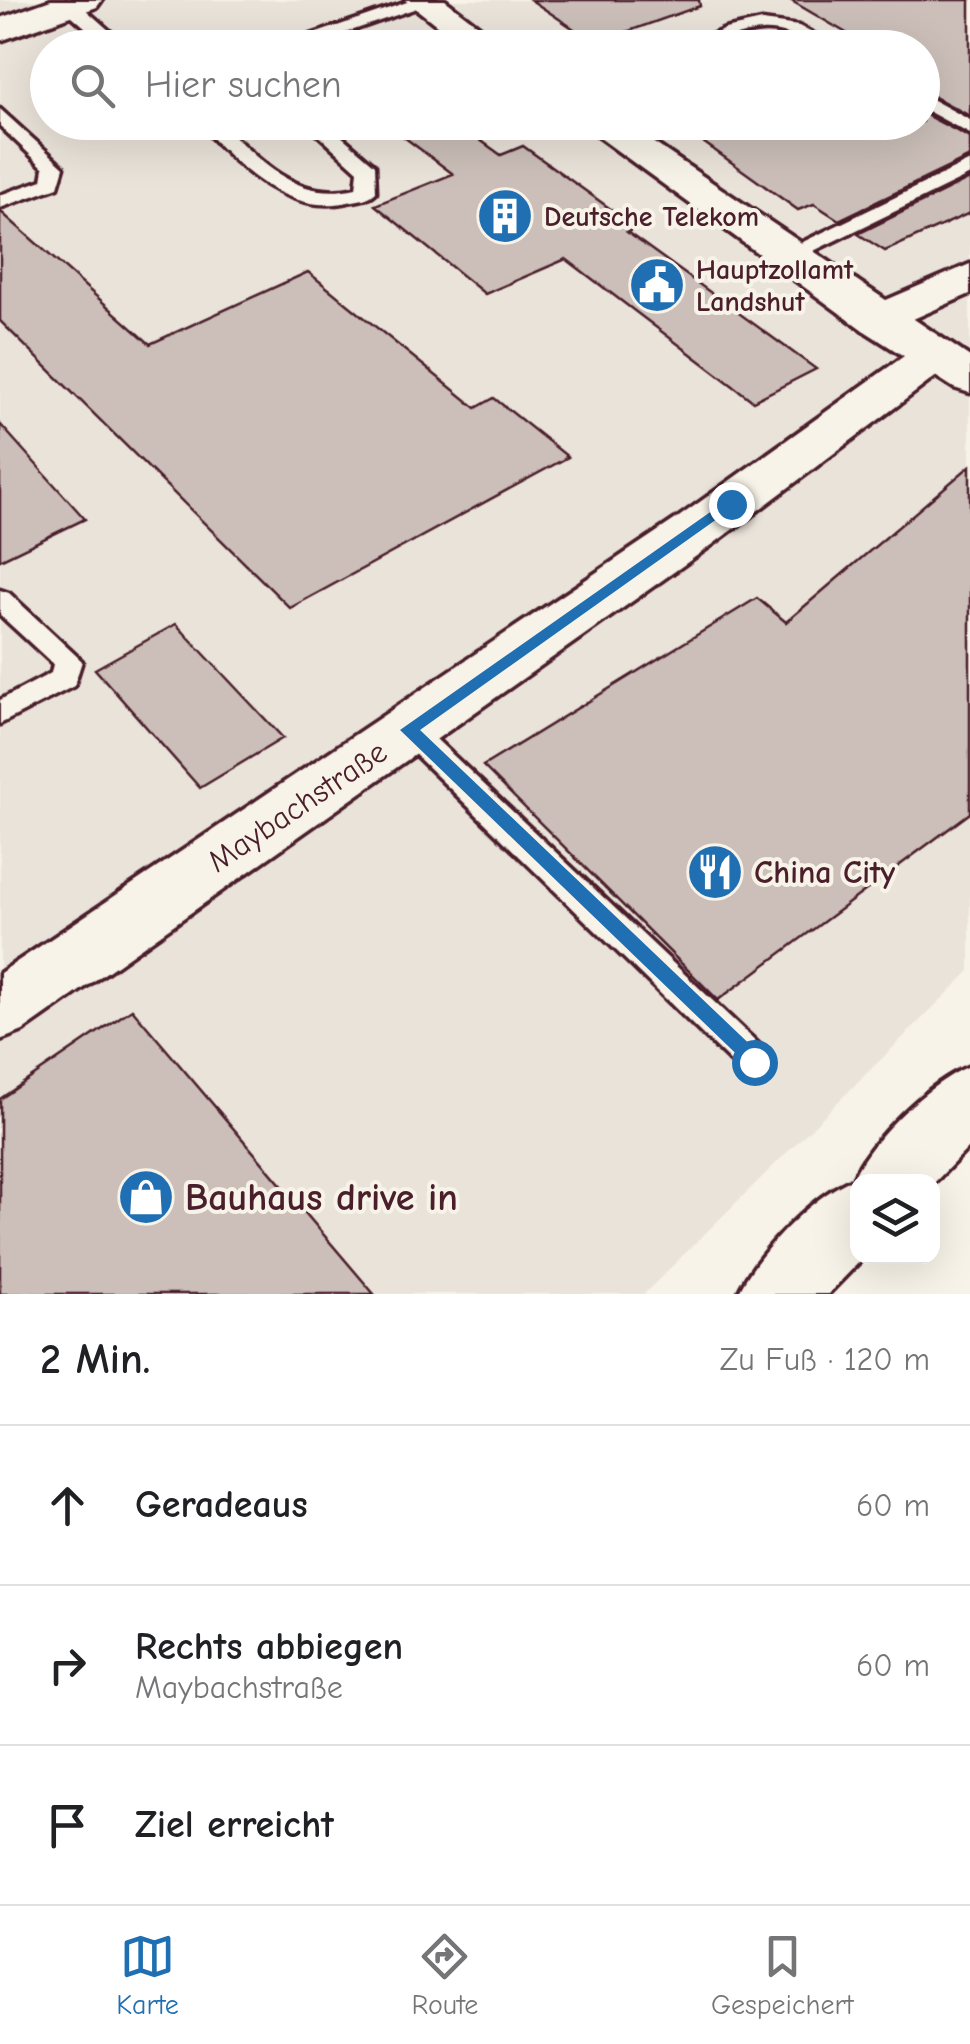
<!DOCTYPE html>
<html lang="de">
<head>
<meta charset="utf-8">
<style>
  :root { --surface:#fff; --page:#f2f2f2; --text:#202124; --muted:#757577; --line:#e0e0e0; --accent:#1f6fb2 }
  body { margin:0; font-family:"Comic Neue",sans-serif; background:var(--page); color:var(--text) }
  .controls { position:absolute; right:30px; bottom:30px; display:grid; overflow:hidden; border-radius:20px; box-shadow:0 10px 40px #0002 }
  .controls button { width:90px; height:90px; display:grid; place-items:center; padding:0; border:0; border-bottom:2px solid var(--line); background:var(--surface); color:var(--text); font:50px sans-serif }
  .stop { position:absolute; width:30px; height:30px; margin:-22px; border:8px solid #1f6fb2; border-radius:50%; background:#fff }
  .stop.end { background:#1f6fb2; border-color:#fff; box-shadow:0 2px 10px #0008 }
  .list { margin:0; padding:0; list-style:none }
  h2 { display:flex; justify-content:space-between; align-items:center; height:130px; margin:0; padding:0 40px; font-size:42px }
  h2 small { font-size:32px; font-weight:400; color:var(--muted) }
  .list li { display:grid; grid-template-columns:65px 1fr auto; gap:30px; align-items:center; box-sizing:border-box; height:160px; padding:0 40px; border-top:2px solid var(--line) }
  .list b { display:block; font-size:38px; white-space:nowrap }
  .list p { margin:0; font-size:32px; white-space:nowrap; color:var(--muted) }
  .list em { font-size:32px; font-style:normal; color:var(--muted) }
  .icon { flex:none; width:55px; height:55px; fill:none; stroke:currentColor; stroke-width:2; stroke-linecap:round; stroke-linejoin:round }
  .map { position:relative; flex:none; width:970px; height:1294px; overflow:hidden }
  .search { position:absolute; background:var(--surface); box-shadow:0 10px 40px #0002; left:30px; right:30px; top:30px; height:110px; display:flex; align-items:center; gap:25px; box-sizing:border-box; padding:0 35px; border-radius:55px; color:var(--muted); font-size:38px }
  .sheet { height:610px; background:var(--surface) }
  nav { display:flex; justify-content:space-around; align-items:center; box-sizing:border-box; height:140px; border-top:2px solid var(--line); background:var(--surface); font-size:28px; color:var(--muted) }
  nav a { display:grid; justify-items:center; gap:5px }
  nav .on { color:var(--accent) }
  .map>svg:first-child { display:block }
  .built { fill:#eae3da; fill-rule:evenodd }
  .building { fill:#ccbfb9; stroke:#4a1f2b; stroke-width:2.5 }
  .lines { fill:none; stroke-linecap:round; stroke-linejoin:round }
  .service-casing { stroke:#4a1f2b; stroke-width:7 }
  .minor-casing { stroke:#4a1f2b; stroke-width:7 }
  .secondary-casing { stroke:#4a1f2b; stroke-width:7 }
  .primary-casing { stroke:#4a1f2b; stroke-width:7 }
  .service { fill:#f7f3e8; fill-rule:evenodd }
  .minor { fill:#f7f3e8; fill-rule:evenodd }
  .secondary { fill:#f7f3e8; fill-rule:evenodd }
  .primary { fill:#f7f3e8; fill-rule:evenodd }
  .route { fill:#1f6fb2 }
  .labels { text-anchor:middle; stroke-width:8; stroke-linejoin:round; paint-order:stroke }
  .far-poi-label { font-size:28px; font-weight:bold; fill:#4a1f2b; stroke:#f7f3e8; text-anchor:start }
  .street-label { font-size:32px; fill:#4a1f2b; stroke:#f7f3e8 }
  .poi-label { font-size:32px; font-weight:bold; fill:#4a1f2b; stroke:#f7f3e8; text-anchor:start }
  .near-poi-label { font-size:38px; font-weight:bold; fill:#4a1f2b; stroke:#f7f3e8; text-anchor:start }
</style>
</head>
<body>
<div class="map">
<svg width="970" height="1294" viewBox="0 0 970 1294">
  <rect width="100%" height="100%" fill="#f7f3e8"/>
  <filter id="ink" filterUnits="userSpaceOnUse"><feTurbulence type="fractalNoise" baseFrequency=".01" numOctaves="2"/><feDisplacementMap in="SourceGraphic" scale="20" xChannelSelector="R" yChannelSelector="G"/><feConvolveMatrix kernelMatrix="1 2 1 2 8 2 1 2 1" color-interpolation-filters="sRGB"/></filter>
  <g filter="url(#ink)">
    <!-- built -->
    <path class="built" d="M0,0h970v971l-326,323h-644zM48,48h874v74h-874z"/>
    <!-- building -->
    <path class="building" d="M531,0h168l1,6 -105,37z
      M790,0h180v116l-48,-26v-42h-50z
      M922,113l48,25v19l-131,63 -25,-16 -16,6 -123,-88h247z
      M384,122h71l46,33 22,-9 114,82 -10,4 189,137 -63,32 -187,-142 -81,35 -110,-89 78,-31z
      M970,179v34l-85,38 -27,-17z
      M0,211l150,133 158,-72 168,136 18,-10 74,59 -278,151 -290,-287z
      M0,424l85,95 -85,41z
      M970,466v347l-252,187 -235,-234 274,-168 29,24z
      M176,624l107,114 -83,50 -105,-119z
      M132,1009l242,285h-374v-195z"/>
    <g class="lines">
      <!-- service casing -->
      <g class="service-casing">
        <path id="service" d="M413,0l21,2 -132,46h-29z
          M64,1h12l53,47h-20l-45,-39z
          M762,21l37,5 41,22c-28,0 -50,-19 -78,-17 -28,2 -50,17 -79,17l42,-19z
          M922,94l48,26v14l-48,-26z
          M0,109l64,58 -6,20 -58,21v-13l42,-15 2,-12 -44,-42z
          M198,122h21c42,39 76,80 137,66l2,-17 -54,-49h21l50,43 1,27c-7,7 -17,8 -28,10 -60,14 -114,-37 -150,-80z
          M970,161v14l-175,85h-16l-3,-5z
          M0,590l9,3 73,68 -8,25 -74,38v-24l51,-27 2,-9 -53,-49z
          M408,719l10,3 348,329 5,11 -5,11 -12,5 -12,-5 -344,-335 -4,-8 4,-8z"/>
      </g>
      <!-- minor casing -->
      <g class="minor-casing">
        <path id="minor" d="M51,0h51l-5,7 -97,34v-23z
          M970,264v30l-91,40 -16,-4 -6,-10 6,-10z
          M934,342l16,4 7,10 -7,10 -238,179 -689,486 -23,9v-67l676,-454 242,-173z"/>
      </g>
      <!-- secondary casing -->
      <g class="secondary-casing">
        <path id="secondary" d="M405,0h40l63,48h-42z
          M578,122h45l347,235v36l-16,-5 -91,-58z"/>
      </g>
      <!-- primary casing -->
      <g class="primary-casing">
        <path id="primary" d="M970,1066v80l-38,39v-3h-74v74h7l-37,38h-90c17,-39 75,-99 115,-115 16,-39 78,-98 117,-113z"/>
      </g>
      <!-- service -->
      <use href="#service" class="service"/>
      <!-- minor -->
      <use href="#minor" class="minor"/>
      <!-- secondary -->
      <use href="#secondary" class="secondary"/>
      <!-- primary -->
      <use href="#primary" class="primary"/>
    </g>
  </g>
  <!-- route -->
  <path class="route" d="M726,501l12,3 -318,226 341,325 3,7 -10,9 -354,-341z"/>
  <!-- icons -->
  <defs>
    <g id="building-disc" transform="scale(2.875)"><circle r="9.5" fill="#1f6fb2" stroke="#f7f3e8"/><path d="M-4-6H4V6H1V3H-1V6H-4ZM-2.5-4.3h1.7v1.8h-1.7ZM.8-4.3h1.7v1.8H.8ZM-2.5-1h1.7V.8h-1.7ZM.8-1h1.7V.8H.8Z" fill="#fff"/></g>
    <g id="civic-disc" transform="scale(2.875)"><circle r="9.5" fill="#1f6fb2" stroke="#f7f3e8"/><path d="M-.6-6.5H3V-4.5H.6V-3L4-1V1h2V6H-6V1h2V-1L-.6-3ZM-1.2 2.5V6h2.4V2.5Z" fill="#fff"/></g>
    <g id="restaurant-disc" transform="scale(2.875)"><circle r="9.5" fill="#1f6fb2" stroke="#f7f3e8"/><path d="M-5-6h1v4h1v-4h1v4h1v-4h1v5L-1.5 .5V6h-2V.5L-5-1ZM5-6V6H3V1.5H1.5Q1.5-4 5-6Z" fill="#fff"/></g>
    <g id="shop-disc" transform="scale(2.875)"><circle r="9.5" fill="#1f6fb2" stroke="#f7f3e8"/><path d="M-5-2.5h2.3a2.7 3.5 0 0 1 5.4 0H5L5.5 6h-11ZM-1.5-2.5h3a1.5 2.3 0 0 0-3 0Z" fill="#fff"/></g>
  </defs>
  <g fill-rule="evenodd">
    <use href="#building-disc" x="505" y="216"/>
    <use href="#civic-disc" x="657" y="285"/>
    <use href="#restaurant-disc" x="715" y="872"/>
    <use href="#shop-disc" x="146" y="1197"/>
  </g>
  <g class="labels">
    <!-- far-poi labels -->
    <g class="far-poi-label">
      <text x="544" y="226">Deutsche Telekom</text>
      <text x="696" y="279">Hauptzollamt<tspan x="696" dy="32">Landshut</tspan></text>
    </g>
    <!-- street labels -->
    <g class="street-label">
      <text transform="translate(297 806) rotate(-34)" y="11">Maybachstraße</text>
    </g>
    <!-- poi labels -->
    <g class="poi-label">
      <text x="754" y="883">China City</text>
    </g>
    <!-- near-poi labels -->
    <g class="near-poi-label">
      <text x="185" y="1210">Bauhaus drive in</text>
    </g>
  </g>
</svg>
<div class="controls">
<button><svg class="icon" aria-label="layers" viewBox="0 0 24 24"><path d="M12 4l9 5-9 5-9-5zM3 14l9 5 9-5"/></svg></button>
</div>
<div class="stop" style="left:754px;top:1062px"></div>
<div class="stop end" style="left:731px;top:504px"></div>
<div class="search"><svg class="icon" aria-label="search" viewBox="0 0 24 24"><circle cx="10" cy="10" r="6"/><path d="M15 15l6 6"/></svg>Hier suchen</div>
</div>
<section class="sheet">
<h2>2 Min.<small>Zu Fuß · 120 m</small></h2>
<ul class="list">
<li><svg class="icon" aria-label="ahead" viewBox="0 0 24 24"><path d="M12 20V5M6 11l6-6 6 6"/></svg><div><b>Geradeaus</b></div><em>60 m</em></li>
<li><svg class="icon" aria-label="right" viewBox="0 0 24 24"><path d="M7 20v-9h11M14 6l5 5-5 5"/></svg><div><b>Rechts abbiegen</b><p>Maybachstraße</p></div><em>60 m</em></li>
<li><svg class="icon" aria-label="arrive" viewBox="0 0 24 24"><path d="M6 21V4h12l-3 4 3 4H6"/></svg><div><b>Ziel erreicht</b></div></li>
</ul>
</section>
<nav>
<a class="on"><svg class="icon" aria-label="map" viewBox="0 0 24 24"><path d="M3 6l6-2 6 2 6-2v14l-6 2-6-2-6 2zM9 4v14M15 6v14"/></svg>Karte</a>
<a><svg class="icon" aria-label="directions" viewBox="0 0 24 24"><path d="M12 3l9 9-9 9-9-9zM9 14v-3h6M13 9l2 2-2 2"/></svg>Route</a>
<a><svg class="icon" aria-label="saved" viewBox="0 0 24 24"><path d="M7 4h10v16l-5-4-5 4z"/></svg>Gespeichert</a>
</nav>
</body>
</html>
